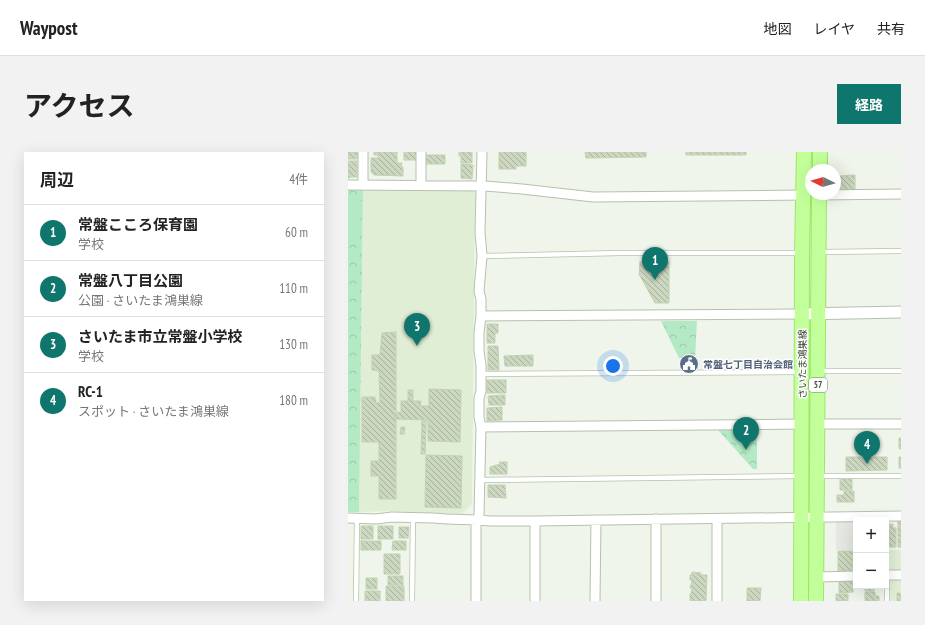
<!DOCTYPE html>
<html lang="ja">
<head>
<meta charset="utf-8">
<style>
  :root { --surface:#fff; --page:#f2f2f2; --text:#222; --muted:#767676; --line:#e0e0e0; --accent:#0f766e }
  body { margin:0; font-family:"PT Sans Narrow","Noto Sans JP",sans-serif; background:var(--page); color:var(--text) }
  .controls { position:absolute; right:12px; bottom:12px; display:grid; overflow:hidden; border-radius:0px; box-shadow:0 4px 16px #0002 }
  .controls button { width:36px; height:36px; display:grid; place-items:center; padding:0; border:0; border-bottom:1px solid var(--line); background:var(--surface); color:var(--text); font:20px sans-serif }
  .compass { position:absolute; left:457px; top:12px; width:36px; height:36px; border-radius:50%; background:var(--surface); box-shadow:0 4px 16px #0002; rotate:275deg }
  .you { position:absolute; left:265px; top:214px; width:14px; height:14px; margin:-10px; border:3px solid #fff; border-radius:50%; background:#1a73e8; box-shadow:0 0 0 6px #1a73e833 }
  .badge { display:grid; place-items:center; width:26px; height:26px; border-radius:50%; background:var(--accent); color:#fff; font-size:13px; font-weight:700 }
  .pin { position:absolute; translate:-50% -33px; filter:drop-shadow(0 1px 2px #0008) }
  .pin::after { content:''; position:absolute; top:21px; width:14px; height:12px; background:inherit; clip-path:polygon(0 0,100% 0,50% 100%) }
  .list { margin:0; padding:0; list-style:none }
  h2 { display:flex; justify-content:space-between; align-items:center; height:52px; margin:0; padding:0 16px; font-size:17px }
  h2 small { font-size:13px; font-weight:400; color:var(--muted) }
  .list li { display:grid; grid-template-columns:26px 1fr auto; gap:12px; align-items:center; box-sizing:border-box; height:56px; padding:0 16px; border-top:1px solid var(--line) }
  .list b { display:block; font-size:15px; white-space:nowrap }
  .list p { margin:0; font-size:13px; white-space:nowrap; color:var(--muted) }
  .list em { font-size:13px; font-style:normal; color:var(--muted) }
  .map { position:relative; flex:none; width:553px; height:449px; overflow:hidden; border-radius:0px }
  header { display:flex; align-items:center; gap:24px; box-sizing:border-box; height:56px; padding:0 20px; background:var(--surface); border-bottom:1px solid var(--line) }
  header strong { font-size:19px }
  nav { display:flex; gap:22px; margin-inline-start:auto; font-size:14px }
  .intro { display:flex; align-items:center; justify-content:space-between; box-sizing:border-box; height:96px; padding:0 24px }
  h1 { margin:0; font-size:28px }
  .button { padding:10px 18px; border-radius:0px; background:var(--accent); color:#fff; font-size:14px; font-weight:700 }
  main { display:flex; gap:24px; padding:0 24px }
  aside { flex:1; background:var(--surface); border-radius:0px; box-shadow:0 4px 16px #0002 }
  .map>svg:first-child { display:block }
  .education { fill:#dfeed4 }
  .forest { fill:url(#forest-crowns) }
  .pitch { fill:#b3e9c5 }
  .parking { fill:#e4e7e2 }
  .building { fill:url(#building-back-hatch); stroke:#c2d2b2 }
  .lines { fill:none; stroke-linecap:round; stroke-linejoin:round }
  .service-casing { stroke:#b6c1ac; stroke-width:6 }
  .minor-casing { stroke:#b6c1ac; stroke-width:11 }
  .tertiary-casing { stroke:#b6c1ac; stroke-width:13 }
  .primary-casing { stroke:#9ce668; stroke-width:16 }
  .service { stroke:#fff; stroke-width:4.5 }
  .minor { stroke:#fff; stroke-width:9 }
  .tertiary { stroke:#fff; stroke-width:11 }
  .primary { stroke:#c2ff9a; stroke-width:14 }
  .labels { text-anchor:middle; stroke-width:3; stroke-linejoin:round; paint-order:stroke }
  .shield { fill:#fff; stroke:#7a8074; stroke-width:1 }
  .shield-label { font-size:9px; font-weight:bold; fill:#414a38 }
  .service-label { font-size:10px; font-weight:bold; fill:#4e5e75; stroke:#fff; text-anchor:start }
  .street-label { font-size:10px; fill:#414a38; stroke:#fff }
</style>
</head>
<body>
<header>
<strong>Waypost</strong>
<nav><a>地図</a><a>レイヤ</a><a>共有</a></nav>
</header>
<div class="intro"><h1>アクセス</h1><a class="button">経路</a></div>
<main>
<aside>
<h2>周辺<small>4件</small></h2>
<ul class="list">
<li><span class="badge">1</span><div><b>常盤こころ保育園</b><p>学校</p></div><em>60 m</em></li>
<li><span class="badge">2</span><div><b>常盤八丁目公園</b><p>公園 · さいたま鴻巣線</p></div><em>110 m</em></li>
<li><span class="badge">3</span><div><b>さいたま市立常盤小学校</b><p>学校</p></div><em>130 m</em></li>
<li><span class="badge">4</span><div><b>RC-1</b><p>スポット · さいたま鴻巣線</p></div><em>180 m</em></li>
</ul>
</aside>
<div class="map">
<svg width="553" height="449" viewBox="0 0 553 449">
  <defs>
    <pattern id="forest-crowns" width="20" height="18" patternUnits="userSpaceOnUse"><rect width="20" height="18" fill="#b3e9c5"/><path d="M2 6a3 3 0 1 1 6 0M12 15a3 3 0 1 1 6 0" fill="none" stroke="#9bc9aa"/></pattern>
    <pattern id="building-back-hatch" width="6" height="6" patternUnits="userSpaceOnUse"><rect width="6" height="6" fill="#cbd7bf"/><path d="M-1 5l2 2M0 0l6 6M5-1l2 2" fill="none" stroke="#a6b09c"/></pattern>
  </defs>
  <rect width="100%" height="100%" fill="#eff5ea"/>
  <!-- education -->
  <path class="education" d="M15,35l108,1 4,5 -3,306v5l-10,10 -74,-3 -29,1z
    M541,398h12v51h-11z"/>
  <!-- forest -->
  <path class="forest" d="M15,35l-4,325h-11v-324z
    M313,169h36l-2,38 -16,-1z
    M409,277v40h-4l-35,-39z"/>
  <!-- pitch -->
  <path class="pitch" d="M0,45h13l-1,37h-12z"/>
  <!-- parking -->
  <path class="parking" d="M488,369h18v29h-18z"/>
  <!-- building -->
  <path class="building" d="M0,0h10l-1,7h-9z
    M26,0h23v11h5l-1,4h2v9l-29,-1 -3,-3v-14h7v-3h-4z
    M56,0h13v8h-13z
    M111,0h13v11h-11v-7h-2z
    M151,0h27v14h-10v3h-17z
    M237,0h61v5l-60,1z
    M338,0h60v3h-60z
    M78,3h19v9h-19z
    M0,9h9v16h-7v1h-2z
    M113,12l12,1 -1,14 -11,-1z
    M507,23v15l-15,-1 -1,-13z
    M292,110h29v41h-14l-16,-29z
    M139,172h11v9h-3v10h-8z
    M48,180v167h-17v-23h-8v-15h8v-19h-17v-45h13l1,6h4l-1,-32 -7,-1v-15h8l2,-22z
    M140,194h10l1,24h-11z
    M185,203v11h-28l-1,-10z
    M335,208h12l-1,10 -9,-1 -3,-5z
    M139,228h19v13h-19z
    M81,237l32,1 -1,52 -32,-1v-21l-32,-1 1,-7 4,1v-12h7v-11h5v11h8l-1,5h9z
    M157,243v10h-16l-1,-9z
    M154,255v13l-15,1v-13z
    M74,269h4l-1,33h-4z
    M53,275h4l-1,7h-4z
    M551,286h2v11h-2z
    M78,303l36,1 -1,52 -36,-1z
    M498,305h41v13l-41,1z
    M551,305h2v11h-2z
    M151,310h8v12h-17v-7l10,-3z
    M492,326h12v12h-12z
    M140,333h17l1,13 -18,-1z
    M496,339h10v11h-17v-7h7z
    M550,369h3v16h-3z
    M538,372h1l1,15h-2z
    M541,372h4v4h3v19h-7z
    M13,374h12v13h-12z
    M30,374h15v13h-15z
    M51,375h10l-1,11h-9z
    M550,386h3v9h-3z
    M13,388l2,1v9h-2z
    M15,389h18v9h-18z
    M45,389h13v9h-14z
    M490,399h15v21h-15z
    M36,402h16v20h-16z
    M344,420l9,1v2h6l-1,26h-16v-7h1l1,-6h-2v-2h1l1,-6h-2v-5h2z
    M40,424h15v9h-15z
    M18,426h11v11h-11z
    M491,429h14v11l-14,1z
    M38,434h18v15h-18z
    M517,434h9v5h-9z
    M399,436h14l-1,13h-13z
    M17,439h15v10h-15z
    M517,440h10v4h4v5h-14z
    M549,441h3l1,8h-4z
    M488,442h12v7h-12z"/>
  <g class="lines">
    <!-- service casing -->
    <g class="service-casing">
      <path id="service" d="M473,100l80,-1
        M134,104l138,-3h180
        M471,219h82
        M132,222l320,-2
        M471,324h82
        M132,328l320,-4
        M539,423v26
        M8,449l1,-83
        M64,449l1,-83"/>
    </g>
    <!-- minor casing -->
    <g class="minor-casing">
      <path id="minor" d="M15,0v33
        M73,0v33
        M0,33l137,1 37,3 71,8 211,-2
        M471,43l82,-1
        M133,164l321,-2
        M470,272h83
        M133,275l226,-2 94,-1
        M0,366l28,1 16,-2 41,1 14,1 31,1 12,1h45l366,-5
        M187,369v80
        M538,423h15
        M469,425l39,-1
        M128,449v-76l3,-10 2,-88 -2,-10v-19l2,-7v-26l-2,-14v-18l2,-17v-17l-2,-8 3,-35 -2,-24 2,-80
        M247,449l1,-81
        M308,449v-82
        M369,449v-82"/>
    </g>
    <!-- tertiary casing -->
    <g class="tertiary-casing">
      <path id="tertiary" d="M454,162l99,-2"/>
    </g>
    <!-- primary casing -->
    <g class="primary-casing">
      <path id="primary" d="M472,18v-18
        M453,449l1,-348 2,-101
        M468,449l3,-407"/>
    </g>
    <!-- service -->
    <use href="#service" class="service"/>
    <!-- minor -->
    <use href="#minor" class="minor"/>
    <!-- tertiary -->
    <use href="#tertiary" class="tertiary"/>
    <!-- primary -->
    <use href="#primary" class="primary"/>
  </g>
  <!-- icons -->
  <defs>
    <g id="civic-disc" transform="scale(1)"><circle r="9.5" fill="#5c6f8a" stroke="#fff"/><path d="M-.6-6.5H3V-4.5H.6V-3L4-1V1h2V6H-6V1h2V-1L-.6-3ZM-1.2 2.5V6h2.4V2.5Z" fill="#fff"/></g>
  </defs>
  <g fill-rule="evenodd">
    <use href="#civic-disc" x="341" y="212"/>
  </g>
  <g class="labels">
    <!-- shield labels -->
    <rect class="shield" x="461" y="226" width="18" height="14" rx="3"/>
    <g class="shield-label">
      <text x="470" y="236">57</text>
    </g>
    <!-- service labels -->
    <g class="service-label">
      <text x="355" y="216">常盤七丁目自治会館</text>
    </g>
    <!-- street labels -->
    <g class="street-label">
      <text transform="translate(454 212) rotate(-90)" y="4">さいたま鴻巣線</text>
    </g>
  </g>
</svg>
<div class="controls">
<button>+</button>
<button>−</button>
</div>
<svg class="compass" viewBox="-18 -18 36 36"><path d="M0-13l5 13h-10z" fill="#e53935"/><path d="M0 13l5-13h-10z" fill="#767676"/></svg>
<div class="you"></div>
<div class="pin badge" style="left:307px;top:128px">1</div>
<div class="pin badge" style="left:398px;top:298px">2</div>
<div class="pin badge" style="left:69px;top:194px">3</div>
<div class="pin badge" style="left:519px;top:312px">4</div>
</div>
</main>
</body>
</html>
